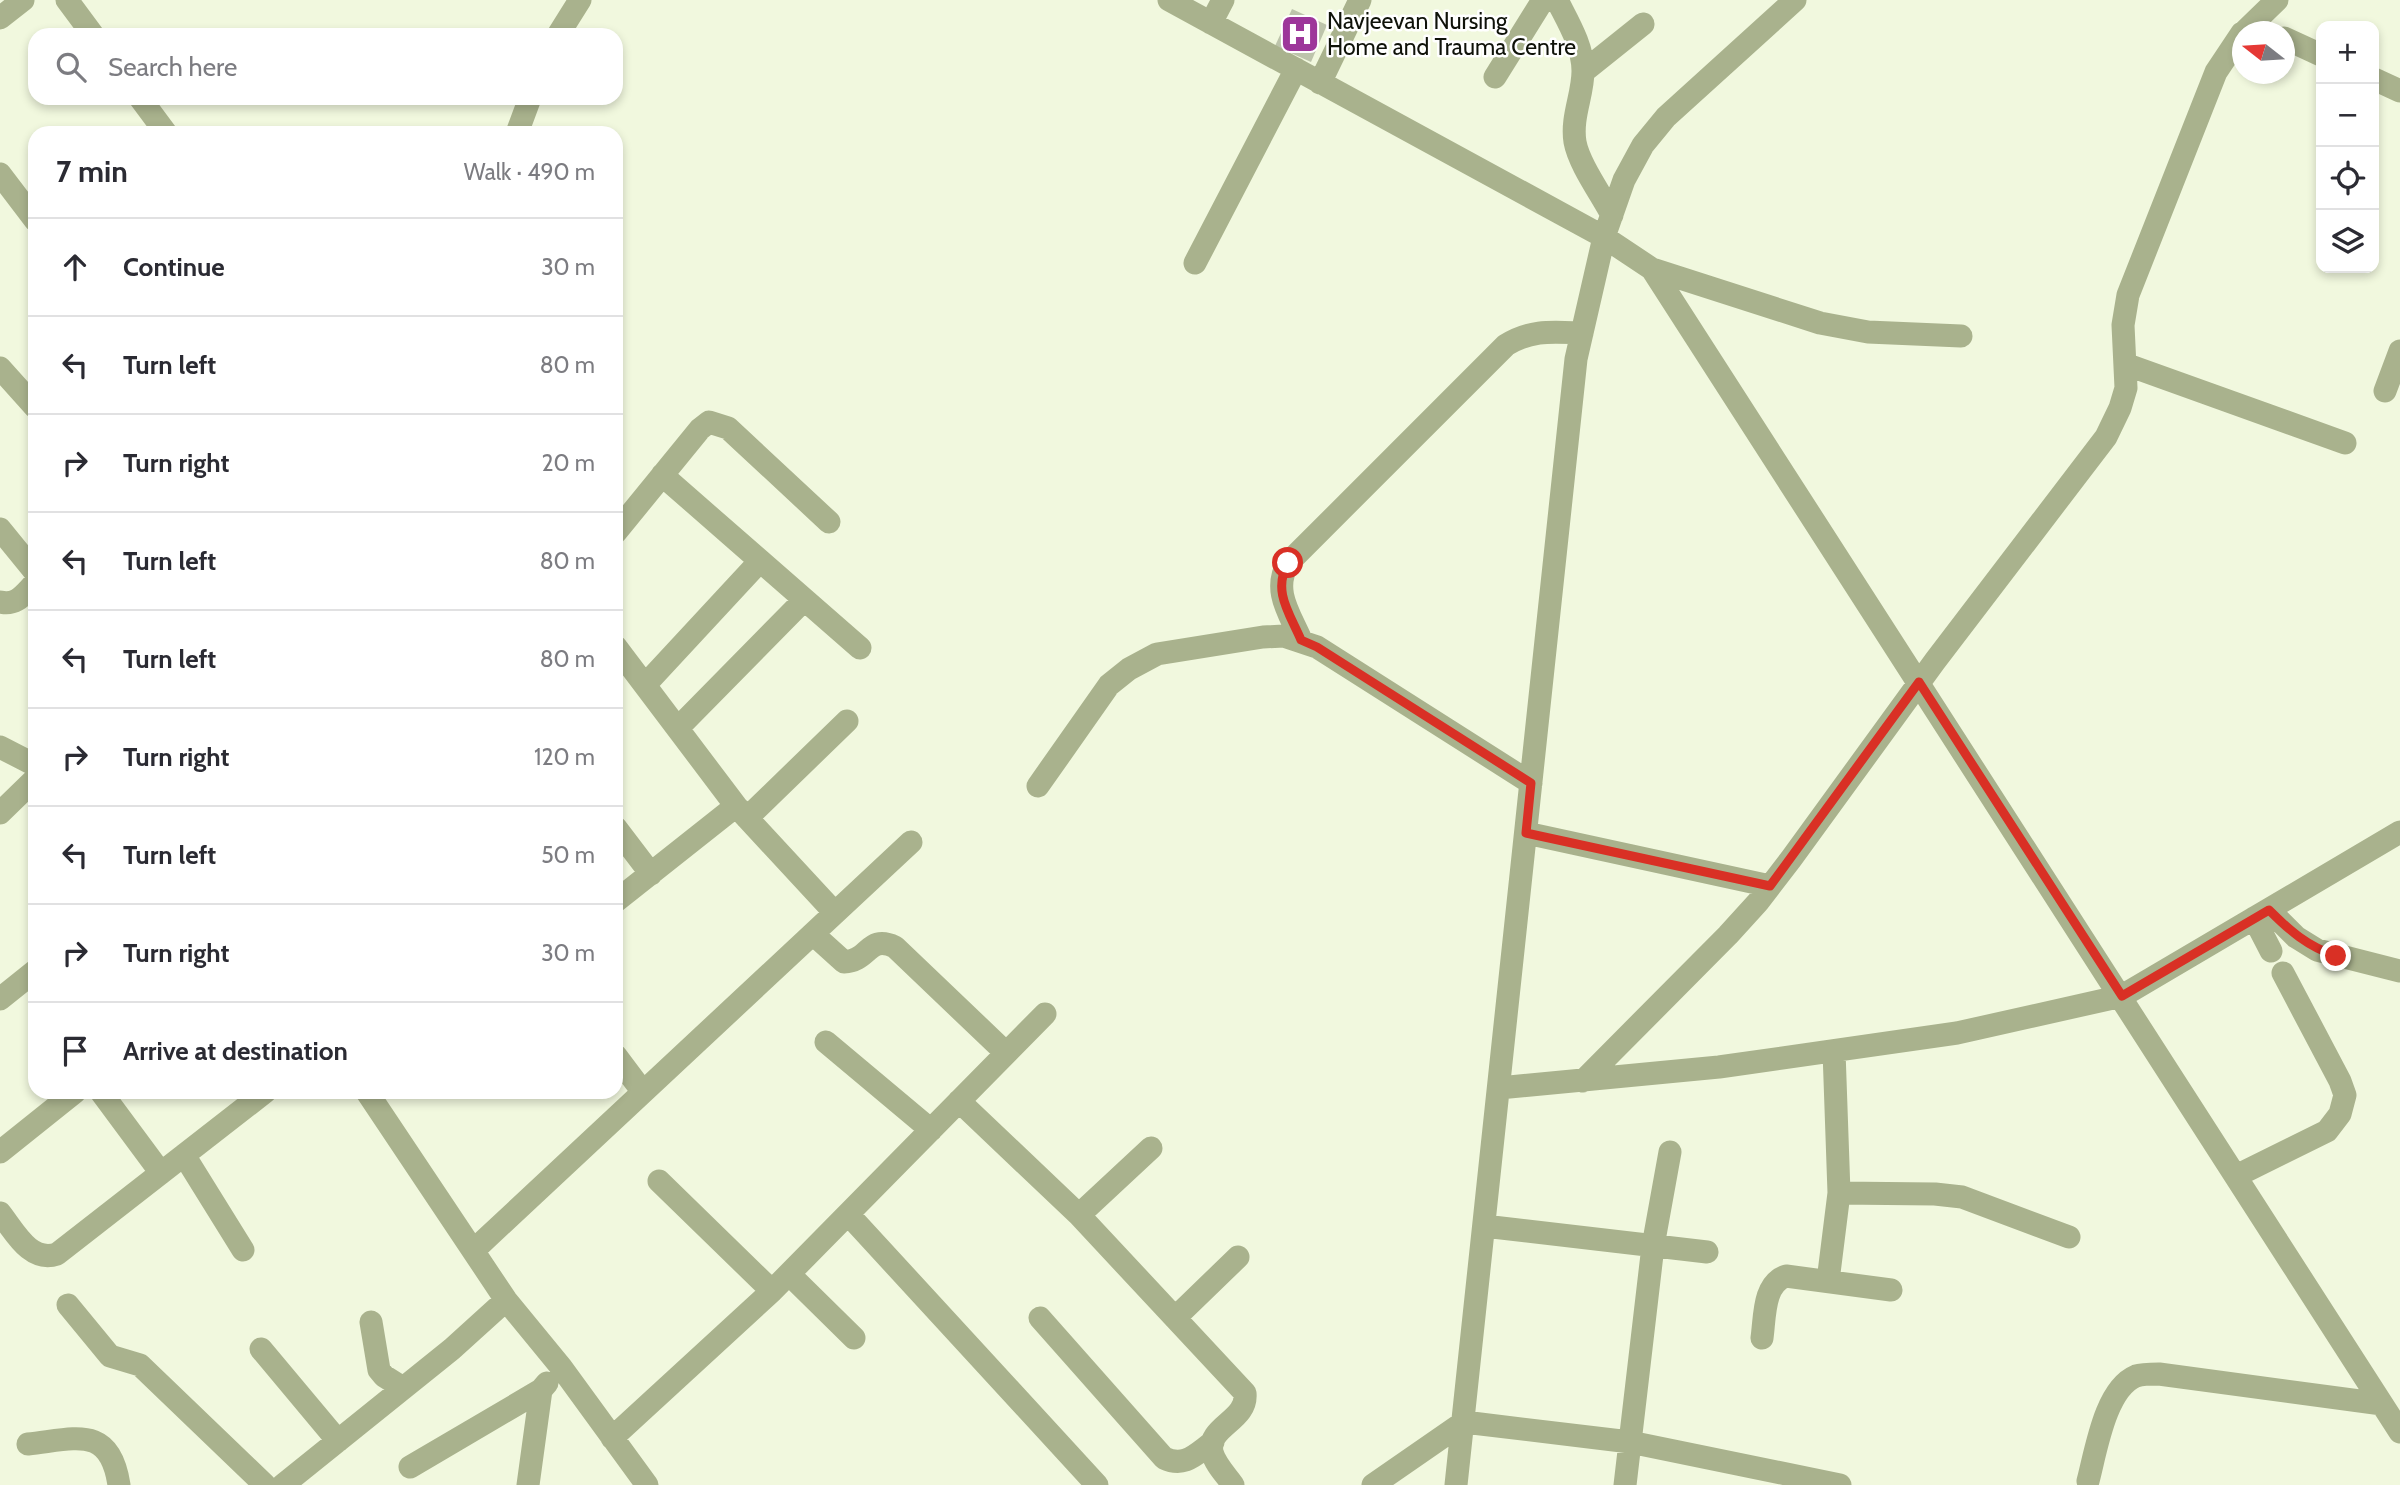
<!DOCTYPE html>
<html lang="en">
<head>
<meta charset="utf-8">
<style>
  :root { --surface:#fff; --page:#f7f7f7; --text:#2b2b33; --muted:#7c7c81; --line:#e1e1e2 }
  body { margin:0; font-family:Cabin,sans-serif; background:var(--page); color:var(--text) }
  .controls { position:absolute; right:21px; top:21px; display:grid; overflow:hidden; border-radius:14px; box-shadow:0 4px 10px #0003 }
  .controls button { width:63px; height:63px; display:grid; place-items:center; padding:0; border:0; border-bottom:2px solid var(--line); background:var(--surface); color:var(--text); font:35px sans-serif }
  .compass { position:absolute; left:2232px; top:21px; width:63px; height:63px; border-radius:50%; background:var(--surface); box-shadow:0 4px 10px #0003; rotate:287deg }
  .stop { position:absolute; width:21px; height:21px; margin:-16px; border:5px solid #d93025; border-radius:50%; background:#fff }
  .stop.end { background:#d93025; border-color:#fff; box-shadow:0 2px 7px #0008 }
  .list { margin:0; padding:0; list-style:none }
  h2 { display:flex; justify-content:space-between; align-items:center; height:91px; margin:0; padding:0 28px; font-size:30px }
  h2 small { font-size:23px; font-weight:400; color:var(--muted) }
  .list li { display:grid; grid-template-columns:46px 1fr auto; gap:21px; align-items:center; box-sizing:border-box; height:98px; padding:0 28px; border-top:2px solid var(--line) }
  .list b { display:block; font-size:26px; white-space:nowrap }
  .list em { font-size:23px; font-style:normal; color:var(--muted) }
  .icon { flex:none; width:38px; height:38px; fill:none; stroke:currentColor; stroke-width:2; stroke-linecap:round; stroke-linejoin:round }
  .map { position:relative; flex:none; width:2400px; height:1485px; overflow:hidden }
  .search { position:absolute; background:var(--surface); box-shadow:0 4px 10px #0003; left:28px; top:28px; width:595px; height:77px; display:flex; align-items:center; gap:18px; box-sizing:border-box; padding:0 24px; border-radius:21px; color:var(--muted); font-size:26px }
  .panel { position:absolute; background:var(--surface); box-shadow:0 4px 10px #0003; left:28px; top:126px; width:595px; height:973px; border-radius:21px }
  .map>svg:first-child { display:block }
  .building { fill:#bdc4ab }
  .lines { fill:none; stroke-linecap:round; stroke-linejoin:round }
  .minor { stroke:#a9b28d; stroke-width:23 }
  .route { stroke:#d93025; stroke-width:9 }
  .labels { text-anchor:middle; stroke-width:5; stroke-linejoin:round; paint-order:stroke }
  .poi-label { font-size:23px; fill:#0f1209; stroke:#fff; text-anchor:start }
</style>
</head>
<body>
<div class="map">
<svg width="2400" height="1485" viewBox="0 0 2400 1485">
  <rect width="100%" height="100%" fill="#f1f8de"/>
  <!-- building -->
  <path class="building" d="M1292,9l35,16 -16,37 -36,-16z"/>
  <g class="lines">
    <!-- minor -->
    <path class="minor" d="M67,0l26,35
      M1169,0l435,237 48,32 748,1163
      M1557,0c11,22 26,46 26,71 0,24 -12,46 -8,71 4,22 26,52 37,73
      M0,18l23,-18
      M1211,23l12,-23
      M2244,32l33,-32
      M558,35l22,-35
      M2284,38l37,17
      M1583,72l60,-48
      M1495,77l48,-77
      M2374,79l26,12
      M1320,83l40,-83
      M140,98l26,35
      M517,133l13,-35
      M0,174l35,46
      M1195,263l101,-194
      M1652,269l168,54 48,9 93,4
      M2125,364l220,79
      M0,368l35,39
      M2385,391l15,-40
      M662,475l198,173
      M0,529l35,43
      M616,532l84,-103 9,-7 19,6 101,94
      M0,602c17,4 24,-8 35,-19
      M1301,640c-11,-26 -29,-49 -13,-77l218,-218c26,-16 47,-13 76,-12
      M616,647l120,159 99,107
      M645,685l115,-124
      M678,728l126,-128
      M0,747l35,18
      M1038,786l71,-101 20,-16 28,-15 106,-17 21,-1 33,11 214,136
      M0,813l35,-34
      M747,818l100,-97
      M616,828l35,46
      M1526,833l244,53
      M616,901l120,-95
      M2269,910l27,27 21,13 83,21
      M2254,918l17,33
      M813,934l31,28c25,-1 24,-28 51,-15l111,106
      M0,999l35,-28
      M826,1042l105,88
      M616,1056l27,36
      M1583,1081l145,-146 30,-33 33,-43 144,-198 171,-224 14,-29 6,-20 -3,-63 5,-30 88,-223 26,-39
      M1499,1088l220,-21 238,-34 165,-37 278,-164
      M101,1092l60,81
      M367,1092l139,208 55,67 86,118
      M959,1101l120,114 166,178c3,28 -38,33 -33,59 3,12 14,23 21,33
      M0,1152l75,-60
      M184,1155l59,95
      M2236,1176l91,-45 13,-17 5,-19 -5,-14 -57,-108
      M659,1181l113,110
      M1839,1193l96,1 27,3 107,40
      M0,1213c15,19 30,50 57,41l208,-162
      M848,1214l249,271
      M1079,1215l72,-67
      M1484,1226l223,26
      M474,1250l437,-408
      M789,1274l65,64
      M1828,1281l11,-88 -5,-142
      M68,1305l42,51 30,9 125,120
      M1040,1318l124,140c21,10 32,-4 49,-16
      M1175,1318l63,-61
      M371,1322l8,48 5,6 19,12
      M1762,1338c3,-21 1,-54 24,-62l105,14
      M261,1349l77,92
      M612,1438l160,-147 273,-277
      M28,1444c47,-5 82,-20 91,41
      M410,1467l131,-77
      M2088,1481c8,-30 17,-92 48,-105 6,-2 16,-2 23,-2l223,30
      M283,1485l169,-136 54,-49
      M528,1485l13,-95 6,-7
      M1373,1485l91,-63 166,20 210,43
      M1456,1485l120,-1126 28,-122 20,-57 19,-35 23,-28 129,-117
      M1625,1485l28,-239 17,-94"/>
  </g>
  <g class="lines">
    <!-- route -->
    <path class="route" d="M1288,563c-16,28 2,51 13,77l16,7 214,136 -5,50 244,53 149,-204 203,314 147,-86c21,21 38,36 67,46"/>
  </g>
  <!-- icons -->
  <defs>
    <g id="hospital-square" transform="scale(2.0125)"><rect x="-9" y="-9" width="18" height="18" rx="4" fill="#9d369a" stroke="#fff"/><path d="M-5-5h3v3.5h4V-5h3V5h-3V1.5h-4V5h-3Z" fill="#fff"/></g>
  </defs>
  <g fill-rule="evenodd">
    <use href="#hospital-square" x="1300" y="34"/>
  </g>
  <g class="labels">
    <!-- poi labels -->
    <g class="poi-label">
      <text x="1327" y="29">Navjeevan Nursing<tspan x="1327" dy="26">Home and Trauma Centre</tspan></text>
    </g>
  </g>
</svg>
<div class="controls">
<button>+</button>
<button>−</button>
<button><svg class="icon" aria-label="locate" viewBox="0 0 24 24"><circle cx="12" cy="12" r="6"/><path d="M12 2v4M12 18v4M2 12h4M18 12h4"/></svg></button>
<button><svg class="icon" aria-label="layers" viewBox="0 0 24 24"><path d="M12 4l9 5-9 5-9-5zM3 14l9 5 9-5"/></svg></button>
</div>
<svg class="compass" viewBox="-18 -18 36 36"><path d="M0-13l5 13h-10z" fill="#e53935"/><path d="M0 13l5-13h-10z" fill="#7c7c81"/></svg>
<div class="stop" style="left:1288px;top:563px"></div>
<div class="stop end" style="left:2336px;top:956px"></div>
<div class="search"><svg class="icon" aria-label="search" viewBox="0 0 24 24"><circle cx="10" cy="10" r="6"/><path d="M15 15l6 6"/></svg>Search here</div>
<section class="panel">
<h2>7 min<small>Walk · 490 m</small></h2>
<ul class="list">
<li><svg class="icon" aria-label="ahead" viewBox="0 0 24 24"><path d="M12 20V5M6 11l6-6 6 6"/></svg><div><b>Continue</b></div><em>30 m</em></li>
<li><svg class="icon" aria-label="left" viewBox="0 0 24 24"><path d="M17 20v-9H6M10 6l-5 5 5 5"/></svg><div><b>Turn left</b></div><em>80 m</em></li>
<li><svg class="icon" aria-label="right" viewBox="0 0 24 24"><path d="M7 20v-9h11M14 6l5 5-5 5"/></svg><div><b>Turn right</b></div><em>20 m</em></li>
<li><svg class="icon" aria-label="left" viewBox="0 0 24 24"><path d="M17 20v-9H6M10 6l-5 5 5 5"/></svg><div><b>Turn left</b></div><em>80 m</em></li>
<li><svg class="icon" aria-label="left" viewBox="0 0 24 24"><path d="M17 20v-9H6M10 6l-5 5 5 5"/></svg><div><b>Turn left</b></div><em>80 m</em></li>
<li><svg class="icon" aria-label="right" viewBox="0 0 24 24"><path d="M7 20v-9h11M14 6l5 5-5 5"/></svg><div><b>Turn right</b></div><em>120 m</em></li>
<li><svg class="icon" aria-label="left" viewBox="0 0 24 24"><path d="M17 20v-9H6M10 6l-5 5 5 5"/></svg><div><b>Turn left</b></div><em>50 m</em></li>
<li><svg class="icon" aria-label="right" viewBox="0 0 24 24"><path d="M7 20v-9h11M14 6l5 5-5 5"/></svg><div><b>Turn right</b></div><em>30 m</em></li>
<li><svg class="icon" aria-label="arrive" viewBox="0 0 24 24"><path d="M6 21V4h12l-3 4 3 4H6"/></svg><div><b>Arrive at destination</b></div></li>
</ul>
</section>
</div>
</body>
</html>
